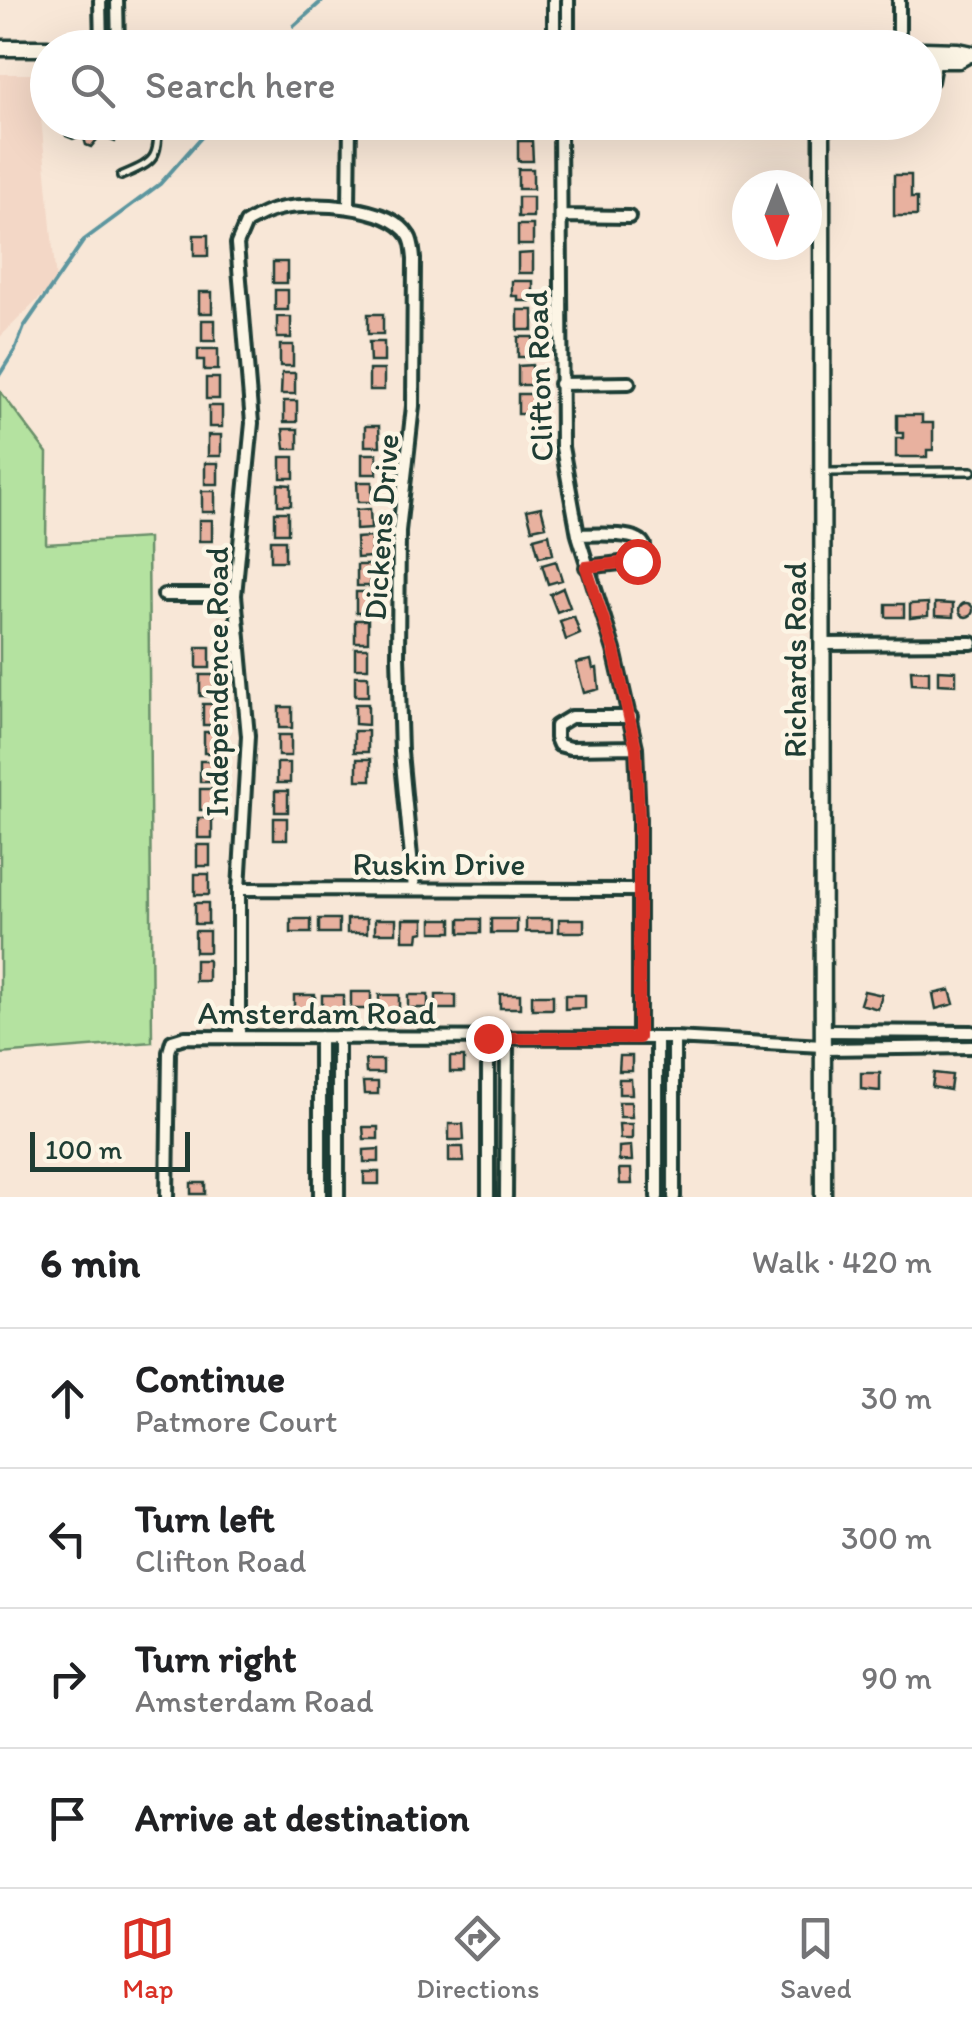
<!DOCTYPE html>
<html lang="en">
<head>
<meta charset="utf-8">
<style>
  :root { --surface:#fff; --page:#f2f2f2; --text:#202124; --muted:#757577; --line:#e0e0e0; --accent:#d93025 }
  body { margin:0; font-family:Itim,sans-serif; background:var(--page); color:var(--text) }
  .compass { position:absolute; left:732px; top:170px; width:90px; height:90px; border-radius:50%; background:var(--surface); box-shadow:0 10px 40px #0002; rotate:180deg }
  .scale { position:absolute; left:30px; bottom:25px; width:160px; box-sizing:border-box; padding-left:10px; border:5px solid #1f3d34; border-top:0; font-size:28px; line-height:35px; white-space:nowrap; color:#1f3d34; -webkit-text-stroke:8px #fcf5e5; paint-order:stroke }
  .stop { position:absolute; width:30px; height:30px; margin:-22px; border:8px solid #d93025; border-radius:50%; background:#fff }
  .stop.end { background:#d93025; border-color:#fff; box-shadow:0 2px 10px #0008 }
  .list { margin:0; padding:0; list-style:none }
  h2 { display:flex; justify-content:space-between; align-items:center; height:130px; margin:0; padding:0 40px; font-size:42px }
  h2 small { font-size:32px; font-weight:400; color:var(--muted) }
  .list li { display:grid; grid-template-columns:65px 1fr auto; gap:30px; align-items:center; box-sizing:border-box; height:140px; padding:0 40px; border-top:2px solid var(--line) }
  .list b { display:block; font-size:38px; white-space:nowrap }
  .list p { margin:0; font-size:32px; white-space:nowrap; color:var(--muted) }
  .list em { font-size:32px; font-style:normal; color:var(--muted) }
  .icon { flex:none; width:55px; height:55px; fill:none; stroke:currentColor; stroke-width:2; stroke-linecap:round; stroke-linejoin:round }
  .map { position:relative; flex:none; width:972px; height:1197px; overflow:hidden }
  .search { position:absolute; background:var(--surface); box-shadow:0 10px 40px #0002; left:30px; right:30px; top:30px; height:110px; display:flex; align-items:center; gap:25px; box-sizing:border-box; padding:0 35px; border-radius:55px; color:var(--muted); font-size:38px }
  .sheet { height:690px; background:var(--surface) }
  nav { display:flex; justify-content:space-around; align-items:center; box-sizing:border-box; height:140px; border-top:2px solid var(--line); background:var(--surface); font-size:28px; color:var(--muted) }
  nav a { display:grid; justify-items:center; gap:5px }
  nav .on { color:var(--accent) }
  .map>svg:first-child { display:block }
  .built { fill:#f3d7c6 }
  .green { fill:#b4e2a0; stroke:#6a906a; stroke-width:2.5 }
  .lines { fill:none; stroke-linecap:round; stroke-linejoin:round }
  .stream { stroke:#5d969f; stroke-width:4 }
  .building { fill:#e8b19f; stroke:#1f3d34; stroke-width:2.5 }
  .lane-casing { stroke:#1f3d34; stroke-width:12 }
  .street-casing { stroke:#1f3d34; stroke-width:18 }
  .secondary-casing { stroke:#1f3d34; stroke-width:21 }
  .lane { stroke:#fcf5e5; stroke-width:5 }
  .street { stroke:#fcf5e5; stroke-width:10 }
  .secondary { stroke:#fcf5e5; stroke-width:14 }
  .route { stroke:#d93025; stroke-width:12 }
  .labels { text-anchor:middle; stroke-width:9; stroke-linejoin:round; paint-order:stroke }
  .street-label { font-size:32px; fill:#1f3d34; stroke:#fcf5e5 }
</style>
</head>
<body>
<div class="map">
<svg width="972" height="1197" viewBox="0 0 972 1197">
  <rect width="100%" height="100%" fill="#f8e7d7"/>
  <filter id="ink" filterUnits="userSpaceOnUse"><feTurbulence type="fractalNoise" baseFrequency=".01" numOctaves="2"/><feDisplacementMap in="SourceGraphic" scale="20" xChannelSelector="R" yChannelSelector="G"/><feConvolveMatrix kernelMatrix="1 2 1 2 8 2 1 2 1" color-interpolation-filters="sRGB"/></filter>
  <g filter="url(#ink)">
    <!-- built -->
    <path class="built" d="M0,74h37l19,208 -56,55z"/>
    <!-- green -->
    <path class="green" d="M0,391l47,62 -1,91 102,-6 4,504 -152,12z"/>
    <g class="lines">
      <!-- stream -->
      <path class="stream" d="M294,26l29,-26
        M0,374l15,-24 9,-23 60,-87 76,-56 55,-62"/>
    </g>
    <!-- building -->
    <path class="building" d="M61,122h62l-8,20 -15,-6 -9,11 -5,-2 -3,-10 -10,4 -7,-3z
      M750,122h35l-1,14 -35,-3z
      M518,141h14l1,20h-15z
      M518,169h15v20h-15z
      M894,175h17v23h6v18h-23z
      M518,197h15v20h-15z
      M518,225h15v20h-15z
      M194,235h14v21h-14z
      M533,253v20h-15v-19z
      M273,262h14v21h-14z
      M512,281h21v20h-15v-5h-6z
      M275,290h13v20h-13z
      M199,292h13v21h-13z
      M518,310h15v20h-15z
      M368,314h15v20h-15z
      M277,317h14v21h-14z
      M202,320h13v21h-13z
      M518,337h15v20h-15z
      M369,342h15v20h-14z
      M280,345h13v21h-13z
      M198,349h20v21h-14v-10h-6z
      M532,365l1,20h-15v-19z
      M369,370h15v20h-15z
      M282,373h13v21h-14z
      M206,378h13v21h-13z
      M518,394h15v20h-15z
      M284,401h13v21h-13z
      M209,406h13v21h-13z
      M897,415h25v8h11v27h-6v7h-31v-19h7v-5h-6z
      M365,426h14l1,20h-15z
      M283,429h15v20h-13z
      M208,435h13v21h-13z
      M362,454h15v20h-15z
      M281,457h13v21h-13z
      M205,463h13v21h-13z
      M357,482h15v20h-14z
      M278,484l13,1v20h-13z
      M202,491h13v21h-13z
      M541,507l5,19 -14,3 -5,-19z
      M370,509l1,20 -15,1v-20z
      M275,512h13v21h-13z
      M199,520h13v21h-13z
      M549,534l4,20 -14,3 -5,-19z
      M371,537v20l-14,1 -1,-20z
      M271,540h14v21h-14z
      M556,561l6,19 -14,4 -6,-19z
      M357,565h13v21h-13z
      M563,588l7,19 -13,5 -7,-18z
      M356,592h13v21h-13z
      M959 610a7 7 0 1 1 14 0a7 7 0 1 1-14 0Z
      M928,603v13l-18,2v-14z
      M935,603l18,1v13l-18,-1z
      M886,604h18v13h-18z
      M574,616l6,18 -14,6 -6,-19z
      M355,620h13v22h-13z
      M197,647h13v21h-13z
      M355,648h13v20h-13z
      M591,660l2,9 4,-1 2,21 -15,4 -8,-30z
      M911,670l18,1v14l-17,-1z
      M938,670l18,1v14l-18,-1z
      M200,675h14v21h-14z
      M355,676h13v20h-13z
      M203,704h13v21h-13z
      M355,704h13v21l-13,-1z
      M279,707h13v21h-13z
      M354,731h14v21h-14z
      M204,732h13v21h-13z
      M278,735h13v21h-13z
      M357,759h14v21h-14z
      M200,761h14v21h-14z
      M277,763h13v20h-13z
      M200,789h14v21h-14z
      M275,791h13v21h-13z
      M198,818h14v20h-14z
      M274,818h13v21h-13z
      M197,845h13v21h-13z
      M195,874h14v21h-14z
      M195,903h13v21h-13z
      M291,919h20v14h-20z
      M319,919h20v14h-20z
      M347,919h20v14h-20z
      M375,919h21v14h-21z
      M403,919h21v13l-5,1 -1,7h-15z
      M432,919h20v13h-20z
      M460,919h21v14h-21z
      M491,919h26v14h-26z
      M526,919h26v13h-26z
      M559,919h25v13h-25z
      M195,931h14v21h-14z
      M195,960h13v21h-13z
      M950,990l4,14 -18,5 -3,-15z
      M864,991l18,4 -4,14 -18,-5z
      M351,992h20v17h-20z
      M500,994h20v14h-20z
      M294,995h21v14h-21z
      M322,995h21v14h-21z
      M379,995h20v14h-20z
      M408,995h20v13h-20z
      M436,995h20v14h-20z
      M532,995h21v14h-21z
      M565,995h20v13l-20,1z
      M620,1056h12v15h-13z
      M450,1057h14v15h-14z
      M365,1060h18v13h-17z
      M861,1073h19v18l-19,-2z
      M934,1073l18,2 -2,15 -18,-3z
      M619,1079h12l1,15h-13z
      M363,1082h15v12h-14z
      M619,1102h12l1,15h-12z
      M449,1124h14l1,16h-15z
      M619,1124h13v15h-12z
      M363,1127h15v12h-14z
      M631,1146l1,15h-13v-14z
      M449,1147h14l1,15h-15z
      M379,1149v13h-15v-12z
      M619,1169h12l1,15h-12z
      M364,1172h15v12h-15z
      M191,1183h14v11h-14z"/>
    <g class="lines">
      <!-- lane casing -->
      <g class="lane-casing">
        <path id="lane" d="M924,81l10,1 4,-22
          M121,176c34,-15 37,-15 37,-54
          M825,472l147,-1"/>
      </g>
      <!-- street casing -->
      <g class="street-casing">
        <path id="street" d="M100,0l1,48
          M117,0l1,48
          M554,0v48
          M899,0v48
          M568,48v-48
          M560,122l2,325 16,88 36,115 22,97 3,72v219
          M349,207l1,-85
          M561,216l68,1
          M560,384l69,-1
          M578,535c14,0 90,-7 59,26l-51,6
          M164,595h71
          M822,644l150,-1
          M631,717h-60l-15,9v12l3,7 11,3 66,-1
          M239,889l400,1
          M823,1031l149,1
          M239,1036v-147l9,-153 -13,-141 17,-172 -15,-179 9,-21c9,-5 19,-11 29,-13 32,-9 115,-6 134,26 4,6 4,15 5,23l-1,147 -14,125 -1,125 3,96 13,137
          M320,1037v160
          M823,1049l149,-2
          M167,1197l2,-145 3,-11 13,-4 489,1 149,8
          M338,1197v-160
          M488,1197v-160
          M506,1197l1,-159
          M657,1197v-159
          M674,1197v-159"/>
      </g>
      <!-- secondary casing -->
      <g class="secondary-casing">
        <path id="secondary" d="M0,48h48
          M924,50l34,1 14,3
          M924,60h34l11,-6
          M822,122l1,1075"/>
      </g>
      <!-- lane -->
      <use href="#lane" class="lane"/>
      <!-- street -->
      <use href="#street" class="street"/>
      <!-- secondary -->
      <use href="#secondary" class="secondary"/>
    </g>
  </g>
  <g class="lines" filter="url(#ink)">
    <!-- route -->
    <path class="route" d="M488,1038h151v-218l-3,-72 -22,-98 -28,-83 51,-6"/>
  </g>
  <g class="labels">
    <!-- street labels -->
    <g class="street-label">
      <text transform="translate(539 376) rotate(-92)" y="11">Clifton Road</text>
      <text transform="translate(381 527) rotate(-86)" y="11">Dickens Drive</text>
      <text transform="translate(795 660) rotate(-90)" y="11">Richards Road</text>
      <text transform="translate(217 682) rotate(-90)" y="11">Independence Road</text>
      <text x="439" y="875">Ruskin Drive</text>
      <text x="317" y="1024">Amsterdam Road</text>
    </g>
  </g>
</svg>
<svg class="compass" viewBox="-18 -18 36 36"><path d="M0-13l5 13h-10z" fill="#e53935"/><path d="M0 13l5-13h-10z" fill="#757577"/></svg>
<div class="scale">100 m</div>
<div class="stop" style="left:637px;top:561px"></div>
<div class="stop end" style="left:488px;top:1038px"></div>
<div class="search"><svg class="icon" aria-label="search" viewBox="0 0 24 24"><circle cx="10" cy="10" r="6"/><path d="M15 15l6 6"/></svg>Search here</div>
</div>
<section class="sheet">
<h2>6 min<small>Walk · 420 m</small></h2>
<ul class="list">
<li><svg class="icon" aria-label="ahead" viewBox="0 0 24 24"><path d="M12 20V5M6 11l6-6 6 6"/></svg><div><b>Continue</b><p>Patmore Court</p></div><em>30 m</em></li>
<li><svg class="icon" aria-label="left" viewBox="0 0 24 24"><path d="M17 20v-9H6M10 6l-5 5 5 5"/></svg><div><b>Turn left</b><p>Clifton Road</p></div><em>300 m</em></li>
<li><svg class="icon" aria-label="right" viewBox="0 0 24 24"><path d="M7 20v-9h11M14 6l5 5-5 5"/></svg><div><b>Turn right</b><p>Amsterdam Road</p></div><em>90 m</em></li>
<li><svg class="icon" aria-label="arrive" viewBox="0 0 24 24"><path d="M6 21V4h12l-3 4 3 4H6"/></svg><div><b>Arrive at destination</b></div></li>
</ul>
</section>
<nav>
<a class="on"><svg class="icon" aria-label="map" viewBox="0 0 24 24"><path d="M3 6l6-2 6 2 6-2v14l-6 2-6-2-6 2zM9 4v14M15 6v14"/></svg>Map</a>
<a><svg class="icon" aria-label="directions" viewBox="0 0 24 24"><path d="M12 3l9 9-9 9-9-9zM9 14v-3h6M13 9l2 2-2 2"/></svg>Directions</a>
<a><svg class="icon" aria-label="saved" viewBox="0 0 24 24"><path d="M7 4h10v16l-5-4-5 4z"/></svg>Saved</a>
</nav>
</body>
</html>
